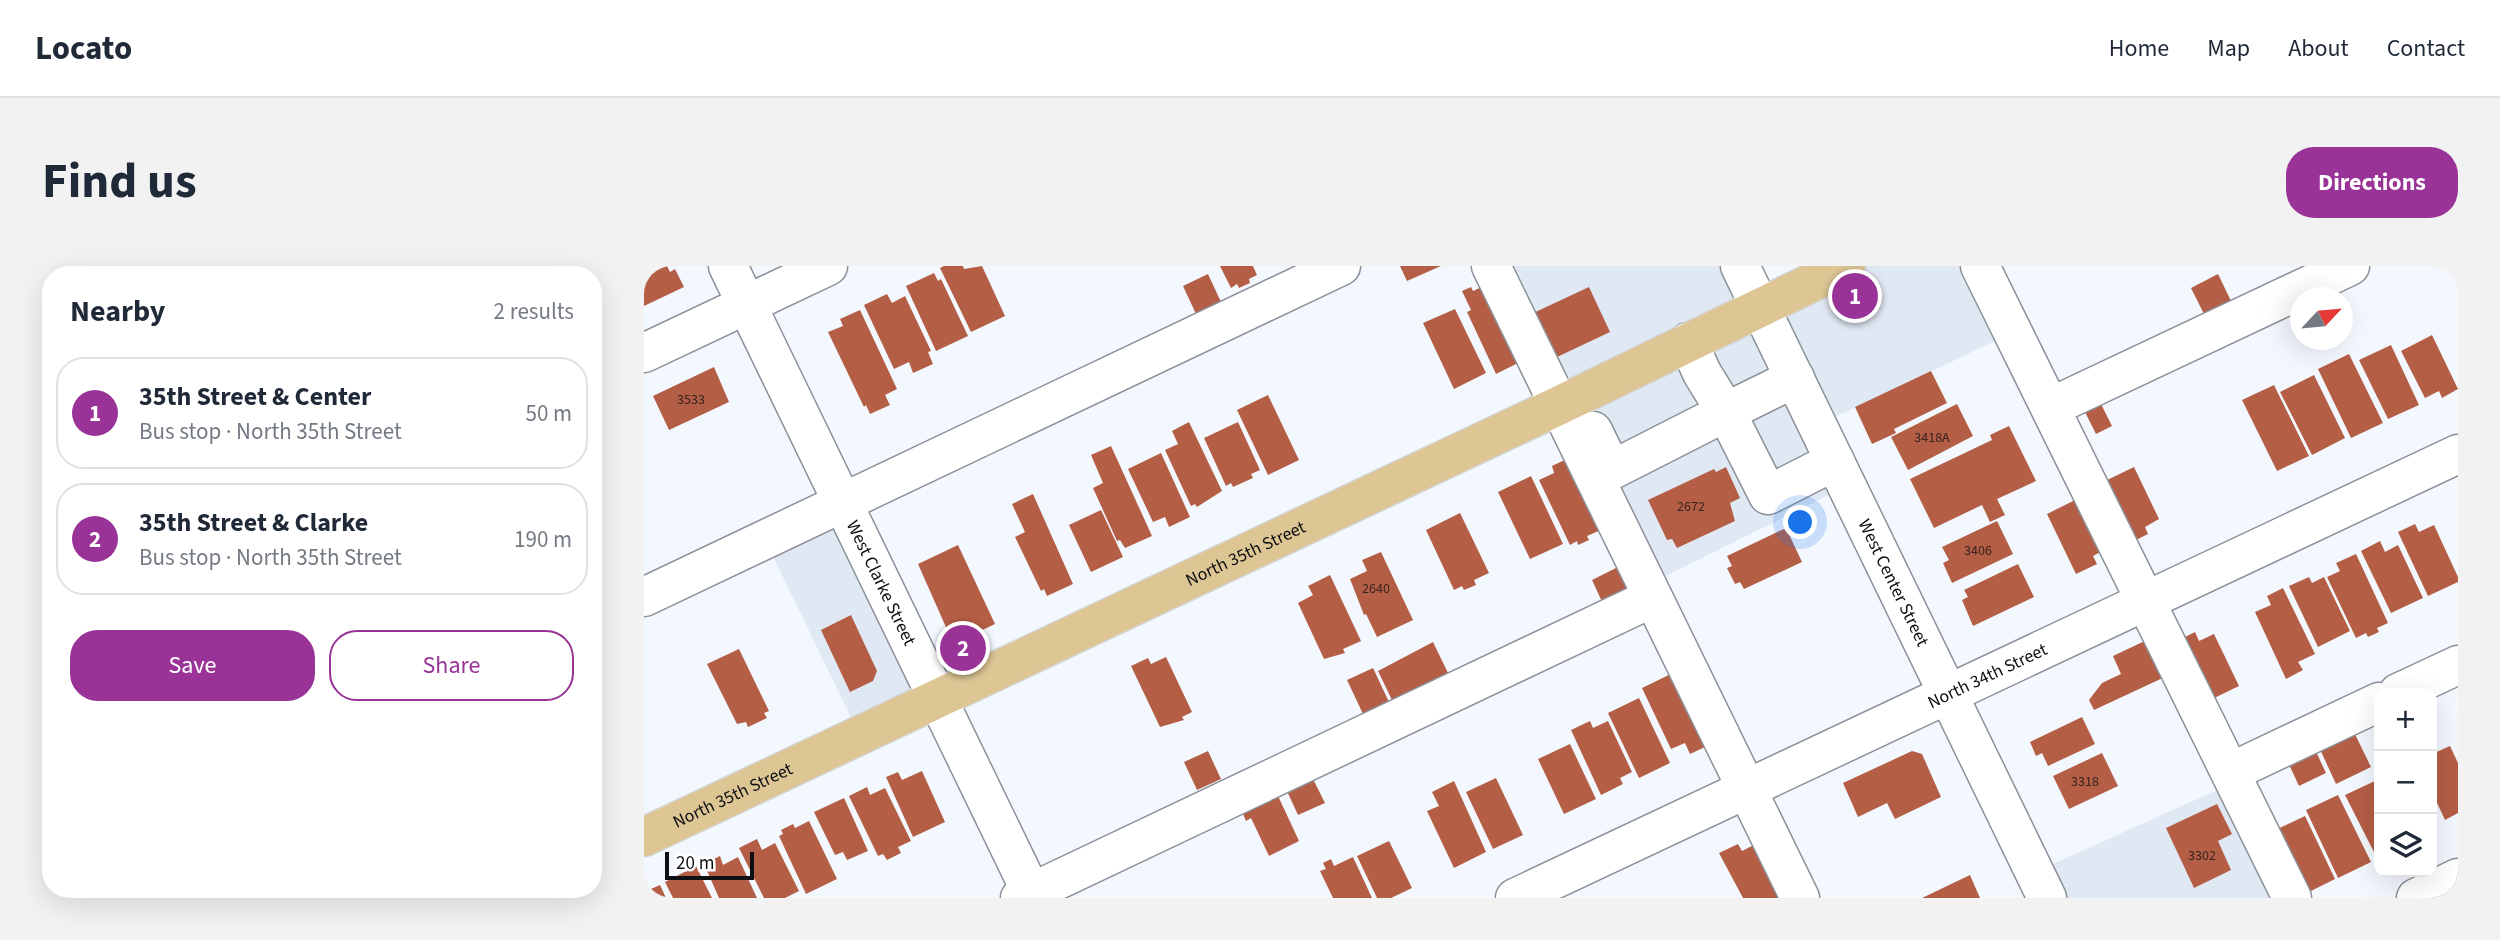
<!DOCTYPE html>
<html lang="en">
<head>
<meta charset="utf-8">
<style>
  :root { --surface:#fff; --page:#f2f2f3; --text:#1f2937; --muted:#747a83; --line:#e0e1e3; --accent:#993397 }
  body { margin:0; font-family:"Source Sans 3",sans-serif; background:var(--page); color:var(--text) }
  .controls { position:absolute; right:21px; bottom:21px; display:grid; overflow:hidden; border-radius:14px; box-shadow:0 7px 28px #0002 }
  .controls button { width:63px; height:63px; display:grid; place-items:center; padding:0; border:0; border-bottom:2px solid var(--line); background:var(--surface); color:var(--text); font:35px sans-serif }
  .compass { position:absolute; left:1646px; top:21px; width:63px; height:63px; border-radius:50%; background:var(--surface); box-shadow:0 7px 28px #0002; rotate:64deg }
  .scale { position:absolute; left:21px; bottom:18px; width:89px; box-sizing:border-box; padding-left:7px; border:4px solid #0e0f12; border-top:0; font-size:19px; line-height:24px; white-space:nowrap; color:#0e0f12; -webkit-text-stroke:5px #fff; paint-order:stroke }
  .you { position:absolute; left:1157px; top:257px; width:24px; height:24px; margin:-18px; border:5px solid #fff; border-radius:50%; background:#1a73e8; box-shadow:0 0 0 10px #1a73e833 }
  .badge { display:grid; place-items:center; width:46px; height:46px; border-radius:50%; background:var(--accent); color:#fff; font-size:23px; font-weight:700 }
  .pin { position:absolute; translate:-50% -50%; border:4px solid #fff; box-shadow:0 2px 7px #0006 }
  .list { margin:0; padding:0; list-style:none }
  h2 { display:flex; justify-content:space-between; align-items:center; height:91px; margin:0; padding:0 28px; font-size:30px }
  h2 small { font-size:23px; font-weight:400; color:var(--muted) }
  .list li { display:grid; grid-template-columns:46px 1fr auto; gap:21px; align-items:center; box-sizing:border-box; height:112px; margin:0 14px 14px; padding:0 14px; border:2px solid var(--line); border-radius:28px }
  .list b { display:block; font-size:26px; white-space:nowrap }
  .list p { margin:0; font-size:23px; white-space:nowrap; color:var(--muted) }
  .list em { font-size:23px; font-style:normal; color:var(--muted) }
  .actions { display:flex; gap:14px; padding:21px 28px }
  .actions a { flex:1; padding:16px 0; border:2px solid var(--accent); border-radius:28px; text-align:center; font-size:24px; color:var(--accent) }
  .actions .main { background:var(--accent); color:#fff }
  .icon { flex:none; width:38px; height:38px; fill:none; stroke:currentColor; stroke-width:2; stroke-linecap:round; stroke-linejoin:round }
  .map { position:relative; flex:none; width:1814px; height:632px; overflow:hidden; border-radius:28px }
  header { display:flex; align-items:center; gap:42px; box-sizing:border-box; height:98px; padding:0 35px; background:var(--surface); border-bottom:2px solid var(--line) }
  header strong { font-size:33px }
  nav { display:flex; gap:38px; margin-inline-start:auto; font-size:24px }
  .intro { display:flex; align-items:center; justify-content:space-between; box-sizing:border-box; height:168px; padding:0 42px }
  h1 { margin:0; font-size:49px }
  .button { padding:18px 32px; border-radius:28px; background:var(--accent); color:#fff; font-size:24px; font-weight:700 }
  main { display:flex; gap:42px; padding:0 42px }
  aside { flex:1; background:var(--surface); border-radius:28px; box-shadow:0 7px 28px #0002 }
  .map>svg:first-child { display:block }
  .built { fill:#e0e8f3 }
  .building { fill:#b55e46 }
  .lines { fill:none; stroke-linecap:round; stroke-linejoin:round }
  .minor-casing { stroke:#8c9199; stroke-width:41 }
  .major-casing { stroke:#d4d4d4; stroke-width:41 }
  .minor { stroke:#fff; stroke-width:38 }
  .major { stroke:#ddc694; stroke-width:38 }
  .labels { text-anchor:middle; stroke-width:6; stroke-linejoin:round; paint-order:stroke }
  .number-label { font-size:14px; fill:#38231f }
  .street-label { font-size:18px; fill:#0e0f12; stroke:#fff }
</style>
</head>
<body>
<header>
<strong>Locato</strong>
<nav><a>Home</a><a>Map</a><a>About</a><a>Contact</a></nav>
</header>
<div class="intro"><h1>Find us</h1><a class="button">Directions</a></div>
<main>
<aside>
<h2>Nearby<small>2 results</small></h2>
<ul class="list">
<li><span class="badge">1</span><div><b>35th Street &amp; Center</b><p>Bus stop · North 35th Street</p></div><em>50 m</em></li>
<li><span class="badge">2</span><div><b>35th Street &amp; Clarke</b><p>Bus stop · North 35th Street</p></div><em>190 m</em></li>
</ul>
<div class="actions"><a class="main">Save</a><a>Share</a></div>
</aside>
<div class="map">
<svg width="1814" height="632" viewBox="0 0 1814 632">
  <rect width="100%" height="100%" fill="#f3f8fe"/>
  <!-- built -->
  <path class="built" d="M851,0h245l20,40 86,-40h134l34,66 -196,93 29,61 -201,100z
    M198,238l95,194 -78,36 -94,-194z
    M1591,516l57,116h-245l-12,-26z"/>
  <!-- building -->
  <path class="building" d="M0,0h23l3,6 5,-3 9,18 -40,19z
    M300,0h19l1,3 18,-3 23,50 -34,16 -31,-64z
    M576,0h33l4,9 -8,4 1,4 -11,5 -2,-4 -6,4z
    M756,0h41l-34,15z
    M290,7l4,8 3,-2 27,57 -32,15 -30,-65z
    M564,8l13,28 -25,12 -13,-28z
    M1574,8l14,29 -27,13 -14,-28z
    M844,18l36,76 -28,14 -29,-62 4,-2 -9,-19 9,-4 2,4z
    M945,21l21,45 -55,26 -26,-43z
    M243,28l5,9 13,-7 26,55 -3,1 5,12 -20,9 -4,-11 -15,7 -30,-64z
    M811,43l31,64 -32,16 -31,-66z
    M216,44l37,79 -12,6 5,10 -20,9 -4,-9 -2,2 -36,-75 15,-6 -3,-7z
    M1788,69l26,54 -16,9 -3,-7 -14,7 -24,-47z
    M1747,79l28,60 -31,14 -29,-59z
    M1705,88l34,69 -32,15 -33,-69z
    M70,101l15,35 -60,28 -16,-34z
    M1287,105l16,32 -53,26 2,4 -24,11 -17,-37z
    M1670,109l31,63 -33,17 -32,-63z
    M1630,119l35,71 -32,15 -35,-71z
    M624,129l31,65 -31,15 -31,-65z
    M1455,134l13,26 -16,8 -13,-26z
    M1313,138l16,32 -65,34 -17,-33z
    M545,156l33,69 -25,16 -2,-3 -4,2 -26,-56 13,-6 -6,-13z
    M594,156l22,48 -9,4 2,4 -20,9 -2,-4 -5,3 -22,-48z
    M1365,160l27,55 -39,18 8,16 -15,7 -8,-17 -48,23 -24,-49 82,-39 -2,-5z
    M467,180l41,90 -27,12 -5,-8 -3,1 -24,-53 10,-5 -12,-28z
    M517,187l29,64 -21,10 -4,-10 -12,5 -25,-53z
    M925,192l34,71 -16,7 2,4 -11,5 -1,-4 -7,4 -31,-65 15,-7 -2,-7z
    M1082,201l14,31 -10,5 5,18 -58,27 -5,-9 -5,1 -19,-40 66,-31 2,3z
    M1490,201l25,52 -14,8 3,7 -18,9 -29,-60z
    M887,210l32,68 -33,15 -32,-67z
    M389,228l40,90 -26,12 -3,-7 -3,2 -26,-54 10,-5 -13,-28z
    M1435,232l25,52 -11,6 4,8 -21,10 -29,-60z
    M457,244l22,47 -32,15 -22,-47z
    M816,247l29,60 -15,7 2,5 -12,5 -2,-4 -8,4 -28,-60z
    M1353,255l16,33 -61,29 -9,-20 6,-3 -7,-13z
    M1771,258l4,8 15,-7 24,52v5l-30,14 -30,-64z
    M1142,262l16,34 -58,27 -4,-7 -5,2 -8,-16 5,-2 -5,-10z
    M1736,275l5,11 13,-7 25,53 -32,15 -30,-62z
    M314,279l37,79 -39,19 -7,-9 -31,-70z
    M737,286l32,68 -36,17 -11,-23 -2,1 -14,-36 17,-8 -5,-11z
    M1712,288l32,69 -11,5 2,4 -11,5 -2,-4 -10,5 -29,-61 13,-6 -4,-8z
    M1374,298l16,33 -61,29 -11,-26 6,-3 -4,-7z
    M974,301l12,26 -26,13 -12,-26z
    M686,309l31,66 -18,8 2,4 -21,6 -26,-56 15,-8 -5,-9z
    M1665,311l3,6 12,-6 26,54 -32,16 -29,-61z
    M1639,322l32,66 -17,8 5,8 -17,9 -31,-67 16,-7 -4,-9z
    M207,349l26,56 -4,10 -23,11 -29,-62z
    M1551,366l4,9 15,-7 25,52 -31,15 -29,-61z
    M1505,373l18,37 -73,34 -5,-10 13,-17 19,-9 -8,-18z
    M789,376l15,31 -56,27 -14,-29z
    M95,383l30,62 -5,2 3,5 -19,9 -2,-5 -9,2 -30,-60z
    M522,391l26,55 -10,5 2,3 -24,7 -29,-61 17,-8 3,6z
    M729,402l16,34 -26,12 -16,-34z
    M1031,406l32,74 -17,8 -5,-11 -14,6 -29,-61z
    M995,432l31,65 -31,15 -31,-65z
    M1438,451l13,27 -47,22 -6,-13 -6,3 -6,-14z
    M946,455l3,7 15,-7 24,51 -12,6 3,6 -22,11 -30,-65z
    M1708,462l19,39 -35,17 -18,-39z
    M926,478l26,55 -32,15 -26,-55z
    M1669,479l13,28 -27,13 -13,-28z
    M1806,480l8,17v50l-13,7 -13,-28v-38z
    M564,485l13,28 -24,11 -13,-28z
    M1268,485l10,3 19,43 -46,22 -8,-16 -29,14 -15,-34z
    M1458,487l16,33 -49,23 -16,-33z
    M278,505l23,51 -32,15 -27,-60 12,-5 4,8z
    M668,511l13,26 -27,12 -12,-26z
    M852,512l27,57 -30,14 -27,-57z
    M1733,514l2,5v77l-34,-67z
    M810,515l32,71 -32,16 -27,-57 12,-5 -7,-14z
    M628,517l27,58 -30,15 -18,-38 -5,3 -9,-21z
    M223,521l3,8 15,-7 26,53 -13,6 3,6 -14,7 -4,-6 -5,2 -29,-60z
    M1694,529l33,67 -33,16 -32,-68z
    M200,532l24,53 -21,9 -4,-8 -8,3 -21,-43z
    M1573,538l15,30 -14,7 13,29 -37,18 -28,-60z
    M1661,550l30,63 -34,17 -30,-64z
    M165,555l28,58 -31,15 -27,-58 4,-2 -2,-4 12,-6 2,4z
    M113,573l5,11 13,-7 24,48 -14,7h-21l-25,-50z
    M745,575l23,47 -21,10h-14l-20,-42z
    M1114,577l23,51 -3,4h-35l-24,-45 19,-9 4,7z
    M76,590l3,9 15,-8 19,41h-38l-15,-34z
    M709,591l19,41h-39l-13,-27 6,-2 -3,-6 8,-4 3,7z
    M52,600l16,32h-39l-8,-16z
    M1326,609l10,23h-58z
    M16,619l6,13h-19l-3,-6z"/>
  <g class="lines">
    <!-- minor casing -->
    <g class="minor-casing">
      <g id="minor">
        <path id="s1" d="M84,0l306,632"/>
        <path d="M847,0l309,632"/>
        <path id="s2" d="M1096,0l307,632"/>
        <path d="M1336,0l312,632"/>
        <path d="M0,87l184,-87"/>
        <path d="M1151,112l-69,34 42,83 67,-34"/>
        <path d="M1407,141l299,-141"/>
        <path d="M949,165l19,39 114,-58 -24,-39 -14,-31"/>
        <path d="M0,331l697,-331"/>
        <path d="M1754,427l60,-28"/>
        <path d="M1587,506l148,-70"/>
        <path d="M376,632l632,-300"/>
        <path id="s3" d="M871,632l943,-444"/>
        <path d="M1772,632l42,-20"/>
      </g>
    </g>
    <!-- major casing -->
    <g class="major-casing">
      <g id="major">
        <path id="s4" d="M0,571l914,-431 288,-140"/>
      </g>
    </g>
    <!-- minor -->
    <use href="#minor" class="minor"/>
    <!-- major -->
    <use href="#major" class="major"/>
  </g>
  <g class="labels">
    <!-- number labels -->
    <g class="number-label">
      <text x="47" y="138">3533</text>
      <text x="1288" y="176">3418A</text>
      <text x="1047" y="245">2672</text>
      <text x="1334" y="289">3406</text>
      <text x="732" y="327">2640</text>
      <text x="1441" y="520">3318</text>
      <text x="1558" y="594">3302</text>
    </g>
    <!-- street labels -->
    <g class="street-label">
      <text dy="6" stroke="none"><textPath href="#s4" startOffset="665">North 35th Street</textPath></text>
      <text dy="6" stroke="none"><textPath href="#s1" startOffset="352">West Clarke Street</textPath></text>
      <text dy="6" stroke="none"><textPath href="#s2" startOffset="352">West Center Street</textPath></text>
      <text dy="6" stroke="none"><textPath href="#s3" startOffset="522">North 34th Street</textPath></text>
      <text dy="6" stroke="none"><textPath href="#s4" startOffset="98">North 35th Street</textPath></text>
    </g>
  </g>
</svg>
<div class="controls">
<button>+</button>
<button>−</button>
<button><svg class="icon" aria-label="layers" viewBox="0 0 24 24"><path d="M12 4l9 5-9 5-9-5zM3 14l9 5 9-5"/></svg></button>
</div>
<svg class="compass" viewBox="-18 -18 36 36"><path d="M0-13l5 13h-10z" fill="#e53935"/><path d="M0 13l5-13h-10z" fill="#747a83"/></svg>
<div class="scale">20 m</div>
<div class="you"></div>
<div class="pin badge" style="left:1211px;top:30px">1</div>
<div class="pin badge" style="left:319px;top:382px">2</div>
</div>
</main>
</body>
</html>
